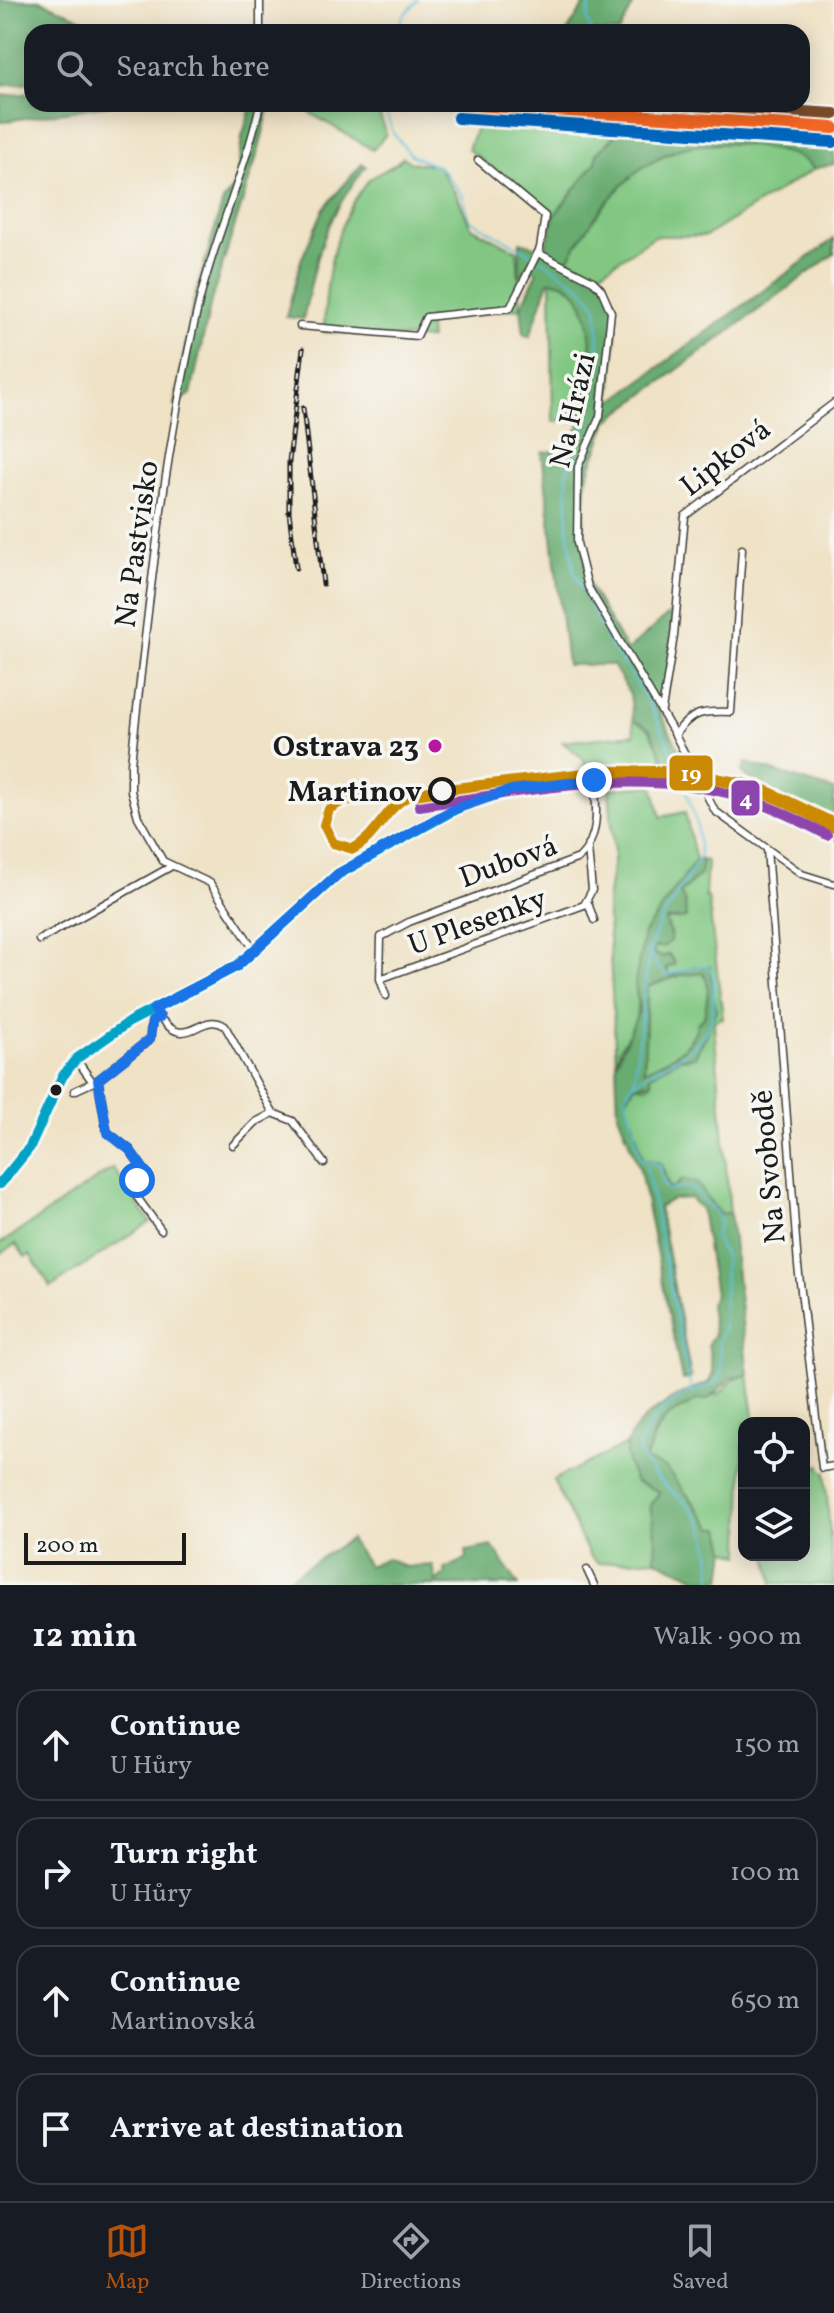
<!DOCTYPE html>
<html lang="en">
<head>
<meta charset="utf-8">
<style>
  :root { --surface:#171b24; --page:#242831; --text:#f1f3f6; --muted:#9ea1a6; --line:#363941; --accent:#b45309 }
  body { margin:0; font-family:Vollkorn,serif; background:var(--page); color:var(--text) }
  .controls { position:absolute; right:24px; bottom:24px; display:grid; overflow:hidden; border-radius:16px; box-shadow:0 4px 20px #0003 }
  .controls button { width:72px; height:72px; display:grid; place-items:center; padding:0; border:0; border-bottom:2px solid var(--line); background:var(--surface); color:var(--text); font:40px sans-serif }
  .scale { position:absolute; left:24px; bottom:20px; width:162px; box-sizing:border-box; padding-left:8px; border:4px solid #1c1c1c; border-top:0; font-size:22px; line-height:28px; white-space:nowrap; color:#1c1c1c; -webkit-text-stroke:6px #f6f6f2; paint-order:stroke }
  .stop { position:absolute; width:24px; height:24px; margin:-18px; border:6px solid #1a73e8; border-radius:50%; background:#fff }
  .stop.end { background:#1a73e8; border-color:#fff; box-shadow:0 2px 8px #0008 }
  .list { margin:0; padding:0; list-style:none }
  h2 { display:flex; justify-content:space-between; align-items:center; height:104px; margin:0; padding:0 32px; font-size:34px }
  h2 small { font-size:26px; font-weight:400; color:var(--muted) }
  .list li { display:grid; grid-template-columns:52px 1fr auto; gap:24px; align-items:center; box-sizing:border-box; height:112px; margin:0 16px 16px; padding:0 16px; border:2px solid var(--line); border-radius:24px }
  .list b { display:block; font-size:30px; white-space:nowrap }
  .list p { margin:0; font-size:26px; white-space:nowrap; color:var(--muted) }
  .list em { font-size:26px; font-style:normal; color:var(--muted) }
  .icon { flex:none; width:44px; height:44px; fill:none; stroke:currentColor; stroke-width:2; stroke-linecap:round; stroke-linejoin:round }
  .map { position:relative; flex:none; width:834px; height:1585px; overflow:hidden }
  .search { position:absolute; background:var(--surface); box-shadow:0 4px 20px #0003; left:24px; right:24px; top:24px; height:88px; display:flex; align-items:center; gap:20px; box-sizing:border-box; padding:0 28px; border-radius:24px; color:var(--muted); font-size:30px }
  .sheet { height:616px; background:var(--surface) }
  nav { display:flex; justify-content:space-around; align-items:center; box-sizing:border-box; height:112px; border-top:2px solid var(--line); background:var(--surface); font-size:22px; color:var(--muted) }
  nav a { display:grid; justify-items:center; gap:4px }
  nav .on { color:var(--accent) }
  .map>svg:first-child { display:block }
  .green { fill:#81c782; stroke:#4e724f; stroke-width:2 }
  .forest { fill:#68ac70; stroke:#426446; stroke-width:2; fill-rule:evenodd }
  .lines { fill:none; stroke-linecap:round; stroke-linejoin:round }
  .stream { stroke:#5ebedc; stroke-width:2 }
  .minor-casing { stroke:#3c3a35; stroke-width:9 }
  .tertiary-casing { stroke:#3c3a35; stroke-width:11 }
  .minor { stroke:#fff; stroke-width:6 }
  .tertiary { stroke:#fff; stroke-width:8 }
  .tram { stroke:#1c1c1c; stroke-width:2 }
  .rail-casing { stroke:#1c1c1c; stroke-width:5 }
  .rail { stroke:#f6f6f2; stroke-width:2; stroke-dasharray:6; stroke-linecap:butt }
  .bus-1-casing { stroke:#f6f6f2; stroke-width:16 }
  .bus-1 { stroke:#01a2c5; stroke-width:10 }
  .rail-1-casing { stroke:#f6f6f2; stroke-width:18 }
  .rail-2-casing { stroke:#f6f6f2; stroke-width:18 }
  .rail-3-casing { stroke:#f6f6f2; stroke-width:18 }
  .rail-1 { stroke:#f26522; stroke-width:12 }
  .rail-2 { stroke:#0065bd; stroke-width:12 }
  .rail-3 { stroke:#7a4b2a; stroke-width:12 }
  .tram-1-casing { stroke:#f6f6f2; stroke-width:16 }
  .tram-2-casing { stroke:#f6f6f2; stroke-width:16 }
  .tram-1 { stroke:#cb8a06; stroke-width:10 }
  .tram-2 { stroke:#8e44ad; stroke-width:10 }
  .route { stroke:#1a73e8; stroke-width:10 }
  .poi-dot { fill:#b5179e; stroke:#f6f6f2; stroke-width:3 }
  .stop-dot { fill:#f6f6f2; stroke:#1c1c1c; stroke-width:4 }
  .bus-dot { fill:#1c1c1c; stroke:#f6f6f2; stroke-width:3 }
  .labels { text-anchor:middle; stroke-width:7; stroke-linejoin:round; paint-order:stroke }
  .street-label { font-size:30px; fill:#1c1c1c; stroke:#f6f6f2 }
  .poi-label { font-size:30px; font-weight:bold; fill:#1c1c1c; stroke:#f6f6f2; text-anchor:end }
  .stop-label { font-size:30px; font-weight:bold; fill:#1c1c1c; stroke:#f6f6f2; text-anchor:end }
  .line-badge { stroke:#f6f6f2; stroke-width:3 }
  .badge-label { font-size:22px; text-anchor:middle; font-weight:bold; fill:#fff }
</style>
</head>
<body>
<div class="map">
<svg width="834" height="1585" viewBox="0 0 834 1585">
  <rect width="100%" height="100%" fill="#f6f6f2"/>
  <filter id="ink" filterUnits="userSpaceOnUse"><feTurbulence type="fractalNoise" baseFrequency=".0125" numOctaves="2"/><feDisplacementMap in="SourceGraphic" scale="16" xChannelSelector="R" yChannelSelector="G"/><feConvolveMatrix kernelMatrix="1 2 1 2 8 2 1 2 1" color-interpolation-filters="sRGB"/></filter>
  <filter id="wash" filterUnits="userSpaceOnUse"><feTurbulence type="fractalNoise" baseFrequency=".006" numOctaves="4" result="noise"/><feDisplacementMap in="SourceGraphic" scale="32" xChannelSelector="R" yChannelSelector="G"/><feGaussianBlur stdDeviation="1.8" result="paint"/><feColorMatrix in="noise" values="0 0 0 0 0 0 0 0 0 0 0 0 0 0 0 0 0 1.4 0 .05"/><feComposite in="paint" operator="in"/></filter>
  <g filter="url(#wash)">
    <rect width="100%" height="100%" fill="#efe2c5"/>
    <!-- green -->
    <path class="green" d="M311,104l66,3 9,27 -13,16 -63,-37z
      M477,125l139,10 -19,18 -1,9 -42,54 -86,-67z
      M739,143l64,13 11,13 -108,67h-51l-56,37 -31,-14 28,-46 34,-40 55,-27z
      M403,157l7,5 28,4 20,31 13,30 46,24 4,57 -93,11 2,20 -106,-7c1,-53 9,-107 43,-150 9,-10 26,-13 36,-25z
      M551,280l8,1 22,14 11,35 -10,91h-29z
      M633,720l16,9 18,37 -42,-2 -40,6 -1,-11 -22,-17 72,-8z
      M653,786l8,31 24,-5 11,48 -32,44 -26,86 -2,32 -16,26 -4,15 -9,-161 7,-48 -5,-65z
      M702,860l5,1 -2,36h3l15,121 -8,2 -1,4 16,189 -8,4 -26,-34 -27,5 -7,-20 -19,-9 -17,-60 9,-14 13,1 3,-3 -2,-7 31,-18 9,1c29,-28 26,-56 21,-93h-14l-26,10 -4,-8 3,-14 -7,3 -9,-3 2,-8 16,-11 -5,-15 9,-1 5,-26 20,-18z
      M703,973c9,12 3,32 1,45l-6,4c-6,29 -30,36 -54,50l3,-85 34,-12z
      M113,1168l37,54 -99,65 -21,-32 -5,2 -9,-13 -16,10v-10z
      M748,1375l7,48h-11l-3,132 -15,-5 -6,-22h-7l-24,-32 -44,-36c11,-32 22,-50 54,-63 6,-2 13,-1 19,-3 11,-5 6,-14 30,-19z
      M627,1444l-1,12 34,35 -10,14 6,35 -1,19 -57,4 -9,-8 -36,-75z
      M820,1465l1,6h4l9,114 -61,-2 -6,-28h37v-86z"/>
    <!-- forest -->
    <path class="forest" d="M0,0h39l73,32h-80v51l-32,3z
      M587,0h14l3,6 5,-6h27l-17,32h-52z
      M32,93v11h83l-115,18v-26z
      M252,104h18l-11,45 -48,152 -20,93 -16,11 18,-102 30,-102 13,-16 6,-48z
      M560,104h40l-1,3 36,3 1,-6 198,6v15l-236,-14v-4z
      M489,116l264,16 81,10v22l-20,5c-15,-17 -33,-17 -55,-22 -101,-19 -143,34 -191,112 9,5 22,7 29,13 33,26 13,95 14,130l223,-163v15l-226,167 -22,59 -3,64 6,41 38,66 45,-40 -3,70 -10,29 25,50 -1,7 -16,-1 -17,-37 -17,-9 -3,-26 -17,-29h-46l-25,-213 22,-1c6,-9 13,-17 16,-27 13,-35 25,-145 -31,-143l-19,55 -6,-1 -3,-27 16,-35 -10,-8 -8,14 1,-37 25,7 9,-33 42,-54 1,-8 19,-19 -139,-10v-4z
      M362,164l4,2c-43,55 -48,87 -63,153l-17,-2 15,-57 23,-52z
      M746,763l88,27v33c-27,-18 -71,-31 -92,-51z
      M696,860h6l-2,15 -20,18 5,10 1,15 -20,2 5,20 -8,7h-8l-2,7 9,3 7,-3 6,10 -9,4 4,8 26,-10h14l6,44 -21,47 -15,1 -30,18 2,6 -17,3 -9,14 17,60 18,4 8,25h5l8,-9 15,4 22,31 11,-1 18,162 -17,3 -24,22c-12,-2 -12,2 -22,7 -29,13 -30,23 -40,53l21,8 47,60h8l5,22 -4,30 -23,-1 -44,-20 1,-19 -6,-35 10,-13 -25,-11c-3,-8 -8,-17 -9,-25 -4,-35 56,-64 82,-73l5,-9 -5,-30 6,-10 -4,-30 5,-10 -14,-85 -11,-11 -17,1 -14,8 32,171 -9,2 -42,-210 -22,-56 -2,-51 23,-52 -4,-28 9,-50zM703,973c9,12 3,32 1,45l-6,4c-6,29 -29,37 -54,49l3,-84 34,-12z
      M350,1539l18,27 19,-8 18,9 28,-2 3,17 10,-9 -1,-4 22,-10 -1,-8 26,-5 27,39h-241z"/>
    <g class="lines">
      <!-- stream -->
      <path class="stream" d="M591,0l-4,21 5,11
        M398,32l4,-15 16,-17
        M383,104l10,29 18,22 31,14 20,25 8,26 61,34
        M540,259l43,29 14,19 2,33 -9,72 -23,58 1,59 6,43 35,71 39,58 29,63
        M685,787l12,38 3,31 -40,66 -11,28 8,16 10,9 36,-10 6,2c6,9 5,20 5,30 2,71 -84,65 -88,101l15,61 19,6 3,19 6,6 20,-3 27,25 4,11 -5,13 10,20 -1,69 -5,18 2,31c-7,15 -18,12 -31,18 -23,11 -49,35 -51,61 34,57 71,39 73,125
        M634,1082l15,-129
        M646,1165l45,225"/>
    </g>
  </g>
  <g filter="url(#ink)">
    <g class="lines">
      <!-- minor casing -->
      <g class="minor-casing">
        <path id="minor" d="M260,0v32
          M538,253l55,28 8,8 10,23 -11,104 -22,51 -1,76 11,44 87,148 40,76 87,63 32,10
          M300,326l117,10 9,-19 84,-9 30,-60 5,-32 -67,-56
          M662,710l12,-74 11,-120 149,-113
          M675,735c16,-24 29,-24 56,-23l11,-163
          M767,849l31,417 24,202 12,-2
          M588,903l6,17
          M39,940l133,-74
          M255,951l-45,-68 -47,-22 -25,-44 -7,-26v-28c17,-152 32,-307 67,-456 16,-69 47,-134 62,-203
          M380,979l204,-74 8,-15 -4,-41
          M386,996l-6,-17 1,-42 28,-15 170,-64c21,-20 18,-51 15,-78
          M154,1009c32,50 44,0 71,17l48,87 20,8 31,42
          M76,1059l16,22
          M98,1080l9,52 23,18 17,24
          M74,1091l24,-11 45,-35 7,-6 2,-18
          M233,1145l23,-23 17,-9
          M147,1174l-10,6 -3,13 27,37
          M587,1570l7,15"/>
      </g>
      <!-- tertiary casing -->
      <g class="tertiary-casing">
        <path id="tertiary" d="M0,1184l30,-37 32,-70 14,-18 53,-37 108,-56 101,-92 125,-69 60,-17 101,-11h50l77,16 48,21 35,21"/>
      </g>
      <!-- minor -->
      <use href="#minor" class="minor"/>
      <!-- tertiary -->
      <use href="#tertiary" class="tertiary"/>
      <!-- tram -->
      <path class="tram" d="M357,799c-35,9 -43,47 -4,46l22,-18"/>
      <!-- rail casing -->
      <g class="rail-casing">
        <path id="rail" d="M303,408l20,176
          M296,568l-7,-56v-51l14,-112"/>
      </g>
      <!-- rail -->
      <use href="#rail" class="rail"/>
      <!-- bus-1 casing -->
      <g class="bus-1-casing">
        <path id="bus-1" d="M0,1184l30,-37 32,-70 14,-18 53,-37 108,-56 101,-92 125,-69 60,-17 101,-11h50l77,16 48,21 35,21"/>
      </g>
      <!-- bus-1 -->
      <use href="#bus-1" class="bus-1"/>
      <!-- rail-1 casing -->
      <g class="rail-1-casing">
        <path id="rail-1" d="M459,104l375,24"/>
      </g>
      <!-- rail-2 casing -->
      <g class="rail-2-casing">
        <path id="rail-2" d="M458,118l375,24"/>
      </g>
      <!-- rail-3 casing -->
      <g class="rail-3-casing">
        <path id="rail-3" d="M678,104l156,10"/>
      </g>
      <!-- rail-1 -->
      <use href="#rail-1" class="rail-1"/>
      <!-- rail-2 -->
      <use href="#rail-2" class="rail-2"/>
      <!-- rail-3 -->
      <use href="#rail-3" class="rail-3"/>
      <!-- tram-1 casing -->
      <g class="tram-1-casing">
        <path id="tram-1" d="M834,823l-77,-37 -77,-15h-78l-259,30 -14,8 -5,16 9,18 20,6c24,-12 31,-41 56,-53 92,-15 221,-33 312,-15 41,8 77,27 113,47"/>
      </g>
      <!-- tram-2 casing -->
      <g class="tram-2-casing">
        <path id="tram-2" d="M419,806c101,-14 212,-38 312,-12 35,9 65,25 96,41"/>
      </g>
      <!-- tram-1 -->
      <use href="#tram-1" class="tram-1"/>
      <!-- tram-2 -->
      <use href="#tram-2" class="tram-2"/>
    </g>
  </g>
  <g class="lines" filter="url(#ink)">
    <!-- route -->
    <path class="route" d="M137,1180l10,-6 -17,-24 -23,-18 -9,-52 52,-41 2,-18 8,-4 -6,-8 83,-43 101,-92 114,-64 59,-20 83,-10"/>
  </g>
  <!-- markers -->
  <circle class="poi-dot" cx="435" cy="746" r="8"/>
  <circle class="stop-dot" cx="442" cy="791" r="12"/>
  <circle class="bus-dot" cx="56" cy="1090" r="7"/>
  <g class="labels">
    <!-- street labels -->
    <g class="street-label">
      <text transform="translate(572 410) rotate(-77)" y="10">Na Hrázi</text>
      <text transform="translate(725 457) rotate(-38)" y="10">Lipková</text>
      <text transform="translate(136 544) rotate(-82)" y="10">Na Pastvisko</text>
      <text transform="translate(508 861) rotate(-20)" y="10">Dubová</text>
      <text transform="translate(477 921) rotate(-20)" y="10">U Plesenky</text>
      <text transform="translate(768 1167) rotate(-95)" y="10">Na Svobodě</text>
    </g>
    <!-- poi labels -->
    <g class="poi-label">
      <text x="419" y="756">Ostrava 23</text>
    </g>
    <!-- stop labels -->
    <g class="stop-label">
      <text x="422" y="801">Martinov</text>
    </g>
  </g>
  <g class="line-badge">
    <rect x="668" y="754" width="46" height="38" rx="8" fill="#cb8a06"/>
    <rect x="730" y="779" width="31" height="38" rx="8" fill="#8e44ad"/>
  </g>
  <g class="badge-label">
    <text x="691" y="781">19</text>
    <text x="746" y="806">4</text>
  </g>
</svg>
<div class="controls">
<button><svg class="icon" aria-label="locate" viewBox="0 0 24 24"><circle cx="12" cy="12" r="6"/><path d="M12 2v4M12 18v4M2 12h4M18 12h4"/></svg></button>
<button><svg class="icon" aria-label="layers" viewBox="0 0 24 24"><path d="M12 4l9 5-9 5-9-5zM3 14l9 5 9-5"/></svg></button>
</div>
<div class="scale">200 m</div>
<div class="stop" style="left:137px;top:1180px"></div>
<div class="stop end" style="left:594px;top:780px"></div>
<div class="search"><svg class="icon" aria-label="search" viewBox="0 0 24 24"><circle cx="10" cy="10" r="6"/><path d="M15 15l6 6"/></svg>Search here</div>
</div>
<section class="sheet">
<h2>12 min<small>Walk · 900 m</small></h2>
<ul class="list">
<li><svg class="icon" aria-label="ahead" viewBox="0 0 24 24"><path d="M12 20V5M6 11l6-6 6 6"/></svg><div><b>Continue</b><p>U Hůry</p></div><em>150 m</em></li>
<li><svg class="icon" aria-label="right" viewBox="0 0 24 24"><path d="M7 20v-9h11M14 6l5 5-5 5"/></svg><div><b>Turn right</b><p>U Hůry</p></div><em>100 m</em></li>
<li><svg class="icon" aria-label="ahead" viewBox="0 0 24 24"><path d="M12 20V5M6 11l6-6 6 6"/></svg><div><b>Continue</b><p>Martinovská</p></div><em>650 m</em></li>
<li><svg class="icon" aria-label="arrive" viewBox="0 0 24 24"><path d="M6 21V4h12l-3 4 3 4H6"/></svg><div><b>Arrive at destination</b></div></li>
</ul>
</section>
<nav>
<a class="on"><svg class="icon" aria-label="map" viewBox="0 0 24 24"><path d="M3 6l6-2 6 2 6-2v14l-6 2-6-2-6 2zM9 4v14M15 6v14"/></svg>Map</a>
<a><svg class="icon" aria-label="directions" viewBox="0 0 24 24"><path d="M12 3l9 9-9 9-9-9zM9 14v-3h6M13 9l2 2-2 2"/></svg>Directions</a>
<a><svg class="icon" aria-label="saved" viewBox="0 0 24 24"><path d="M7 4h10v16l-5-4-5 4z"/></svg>Saved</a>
</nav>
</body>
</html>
